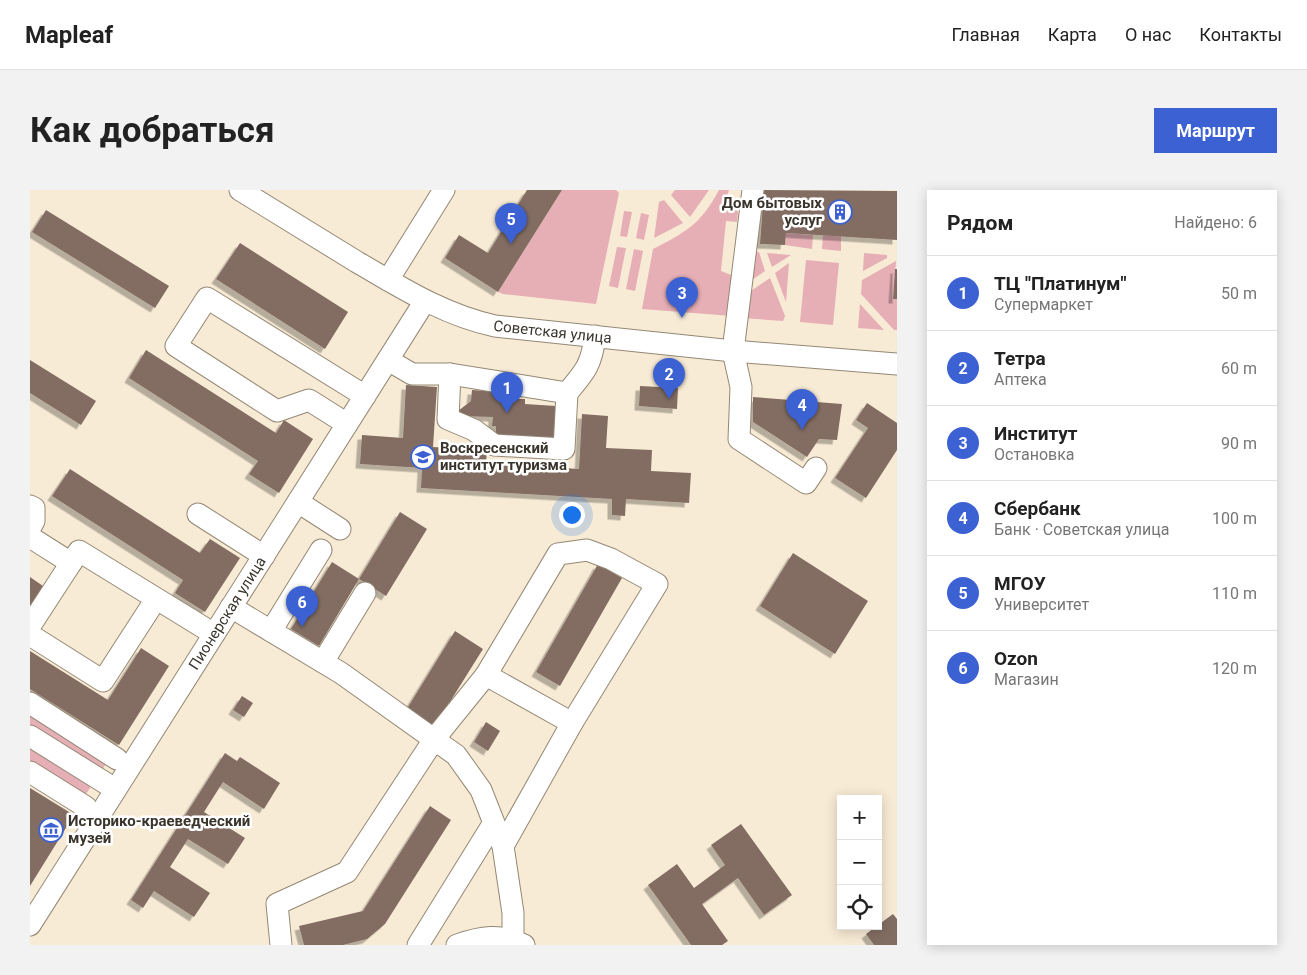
<!DOCTYPE html>
<html lang="ru">
<head>
<meta charset="utf-8">
<style>
  :root { --surface:#fff; --page:#f2f2f2; --text:#222; --muted:#767676; --line:#e0e0e0; --accent:#3c61d2 }
  body { margin:0; font-family:Roboto,sans-serif; background:var(--page); color:var(--text) }
  .controls { position:absolute; right:15px; bottom:15px; display:grid; overflow:hidden; border-radius:0px; box-shadow:0 2px 12px #0003 }
  .controls button { width:45px; height:45px; display:grid; place-items:center; padding:0; border:0; border-bottom:1px solid var(--line); background:var(--surface); color:var(--text); font:25px sans-serif }
  .you { position:absolute; left:541px; top:324px; width:18px; height:18px; margin:-12px; border:4px solid #fff; border-radius:50%; background:#1a73e8; box-shadow:0 0 0 8px #1a73e833 }
  .badge { display:grid; place-items:center; width:32px; height:32px; border-radius:50%; background:var(--accent); color:#fff; font-size:16px; font-weight:700 }
  .pin { position:absolute; translate:-50% -41px; filter:drop-shadow(0 1px 2px #0008) }
  .pin::after { content:''; position:absolute; top:26px; width:18px; height:15px; background:inherit; clip-path:polygon(0 0,100% 0,50% 100%) }
  .list { margin:0; padding:0; list-style:none }
  h2 { display:flex; justify-content:space-between; align-items:center; height:65px; margin:0; padding:0 20px; font-size:21px }
  h2 small { font-size:16px; font-weight:400; color:var(--muted) }
  .list li { display:grid; grid-template-columns:32px 1fr auto; gap:15px; align-items:center; box-sizing:border-box; height:75px; padding:0 20px; border-top:1px solid var(--line) }
  .list b { display:block; font-size:19px; white-space:nowrap }
  .list p { margin:0; font-size:16px; white-space:nowrap; color:var(--muted) }
  .list em { font-size:16px; font-style:normal; color:var(--muted) }
  .icon { flex:none; width:28px; height:28px; fill:none; stroke:currentColor; stroke-width:2; stroke-linecap:round; stroke-linejoin:round }
  .map { position:relative; flex:none; width:867px; height:755px; overflow:hidden; border-radius:0px }
  header { display:flex; align-items:center; gap:30px; box-sizing:border-box; height:70px; padding:0 25px; background:var(--surface); border-bottom:1px solid var(--line) }
  header strong { font-size:24px }
  nav { display:flex; gap:28px; margin-inline-start:auto; font-size:18px }
  .intro { display:flex; align-items:center; justify-content:space-between; box-sizing:border-box; height:120px; padding:0 30px }
  h1 { margin:0; font-size:35px }
  .button { padding:12px 22px; border-radius:0px; background:var(--accent); color:#fff; font-size:18px; font-weight:700 }
  main { display:flex; gap:30px; padding:0 30px }
  aside { flex:1; background:var(--surface); border-radius:0px; box-shadow:0 2px 12px #0003 }
  .map>svg:first-child { display:block }
  .green { fill:#e6aeb5 }
  .building { fill:#836d63; filter:url(#shadow) }
  .lines { fill:none; stroke-linecap:round; stroke-linejoin:round }
  .minor-casing { stroke:#948875; stroke-width:23 }
  .minor { stroke:#fff; stroke-width:21 }
  .labels { text-anchor:middle; stroke-width:5; stroke-linejoin:round; paint-order:stroke }
  .poi-label { font-size:15px; font-weight:bold; fill:#3a352c; stroke:#fff; text-anchor:start }
  .street-label { font-size:15px; fill:#3a352c; stroke:#fff }
</style>
</head>
<body>
<header>
<strong>Mapleaf</strong>
<nav><a>Главная</a><a>Карта</a><a>О нас</a><a>Контакты</a></nav>
</header>
<div class="intro"><h1>Как добраться</h1><a class="button">Маршрут</a></div>
<main>
<div class="map">
<svg width="867" height="755" viewBox="0 0 867 755">
  <defs>
    <filter id="shadow"><feDropShadow dx="-4.5" dy="4.5" stdDeviation="0" flood-color="#0004"/></filter>
  </defs>
  <rect width="100%" height="100%" fill="#f8ebd5"/>
  <!-- green -->
  <path class="green" d="M532,0h54l3,3 -23,111 -93,-10 -5,-2z
    M645,0h34l-19,27 -19,-22z
    M689,0h10l-2,6 11,16 -1,10 -11,-1 -5,50 15,6 -4,39 -90,-7 11,-60c33,-17 48,-25 66,-59z
    M634,10l19,23 -29,15 5,-36z
    M594,21l8,1 -5,25 -7,-1z
    M611,23l8,2 -5,25 -8,-2z
    M756,43l27,2 -1,14 -27,-4z
    M793,45l18,1v15l-19,-2z
    M587,57l9,1 -8,40 -9,-2z
    M604,59l9,2 -8,40 -9,-2z
    M725,62h4l6,19 -13,9z
    M737,63l24,2 -19,12z
    M834,63l23,2v3l-24,13z
    M776,70l33,3 -6,62 -33,-3z
    M866,71l-3,38h4v31h-3l-33,-36 1,-14z
    M759,73l-3,39 -11,-29z
    M740,88l15,38 -2,5 -41,-3 3,-23z
    M830,114l24,26 -26,-2z
    M0,522l78,49 -8,12 -70,-44z
    M0,555l62,40 -8,12 -54,-34z"/>
  <!-- building -->
  <path class="building" d="M497,0h35l-64,102 -53,-34 14,-23 29,18z
    M734,0l133,1v49l-111,-7 -1,12 -25,-1z
    M16,20l123,76 -14,22 -123,-76z
    M210,53l108,69 -23,37 -109,-70z
    M865,79h2v30h-4z
    M116,160l130,83 8,-13 29,19 -34,54 -30,-19 9,-13 -129,-83z
    M0,170l66,41 -15,24 -51,-32z
    M376,195l31,2 -4,60 54,3 -1,13 93,6 3,-55 26,2 -2,32 46,2 -1,21 40,2 -2,30 -63,-4 -1,17 -13,-1v-16l-191,-11 1,-20 -62,-4 2,-29 41,3z
    M610,196l38,2 -1,21 -38,-3z
    M442,200l31,2 7,7h15v5l31,2 -2,32 -58,-3v-9h-4l1,-9 -33,-1 -2,-5 13,-10z
    M723,207l89,7 -5,36 -18,-1 -12,18 -54,-35z
    M837,213l30,20v27l-31,48 -31,-20 33,-50 -12,-8z
    M40,279l130,84 10,-14 30,19 -35,54 -30,-19 8,-13 -131,-84z
    M370,322l27,17 -41,67 -27,-17 -40,67 -28,-17 41,-67 27,17z
    M763,363l75,48 -33,53 -75,-48z
    M568,374l24,14 -62,108 -24,-14z
    M0,387l13,9 -13,21z
    M425,441l28,18 -50,80 -28,-17z
    M111,458l28,18 -50,79 -89,-56v-38l78,49z
    M212,506l11,7 -9,14 -11,-7z
    M456,532l14,9 -12,20 -14,-9z
    M195,563l12,8 3,-4 40,26 -16,26 -41,-27 -19,30 41,26 -17,26 -40,-25 -18,28 40,26 -16,24 -40,-26 -11,17 -12,-8z
    M0,598l44,27 -44,71z
    M400,616l21,14 -66,104 -18,15 -24,6h-39l-5,-19 64,-15z
    M711,634l51,71 -28,20 -26,-37 -36,26 26,37 -6,4h-31l-43,-60 29,-21 17,24 31,-23 -14,-20z
    M863,724l4,5v26h-23l-8,-11z"/>
  <g class="lines">
    <!-- minor casing -->
    <g class="minor-casing">
      <g id="minor">
        <path id="s1" d="M210,0c39,24 78,48 117,72 45,26 87,53 138,64l238,25 164,13"/>
        <path d="M723,0l-20,161 8,36 -2,52 67,44 10,-15"/>
        <path d="M358,90l56,-90"/>
        <path d="M358,170l24,14h38l117,19c18,-21 25,-29 28,-57"/>
        <path d="M420,184l-2,45 26,11 20,15 70,4 3,-56"/>
        <path d="M317,234l-38,-24 -32,11 -101,-65 31,-48 158,98"/>
        <path d="M268,312l42,27"/>
        <path d="M0,316l4,2v13l-4,7"/>
        <path d="M168,324l66,42"/>
        <path d="M0,347l41,26 8,-12 135,83"/>
        <path d="M201,417l110,66 115,82 25,35 22,56 10,67v27"/>
        <path d="M0,436l41,-63"/>
        <path d="M241,441l50,-81"/>
        <path d="M0,445l73,46 53,-82"/>
        <path d="M293,472l42,-69"/>
        <path d="M456,485l86,48"/>
        <path d="M0,513l87,56"/>
        <path d="M0,546l77,48"/>
        <path d="M0,582l56,35"/>
        <path id="s2" d="M0,735l395,-624"/>
        <path d="M251,755l-4,-41 70,-32 88,-134 51,-63 72,-121 29,-4 24,9 46,25 -85,139 -69,123"/>
        <path d="M388,755l75,-121"/>
        <path d="M427,755c23,-8 44,-12 67,0"/>
      </g>
    </g>
    <!-- minor -->
    <use href="#minor" class="minor"/>
  </g>
  <!-- icons -->
  <defs>
    <g id="building-ring" transform="scale(1.25)"><circle r="9.5" fill="#fff" stroke="#3c61d2" stroke-width="1.5"/><path d="M-4-6H4V6H1V3H-1V6H-4ZM-2.5-4.3h1.7v1.8h-1.7ZM.8-4.3h1.7v1.8H.8ZM-2.5-1h1.7V.8h-1.7ZM.8-1h1.7V.8H.8Z" fill="#3c61d2"/></g>
    <g id="university-ring" transform="scale(1.25)"><circle r="9.5" fill="#fff" stroke="#3c61d2" stroke-width="1.5"/><path d="M0-5L7-2L0 1L-7-2ZM-4 1L0 2.5L4 1V4Q0 6-4 4Z" fill="#3c61d2"/></g>
    <g id="museum-ring" transform="scale(1.25)"><circle r="9.5" fill="#fff" stroke="#3c61d2" stroke-width="1.5"/><path d="M0-6L6-3V-2H-6V-3ZM-5-1h2V3h-2ZM-1-1h2V3h-2ZM3-1h2V3H3ZM-6 4H6V6H-6Z" fill="#3c61d2"/></g>
  </defs>
  <g fill-rule="evenodd">
    <use href="#building-ring" x="810" y="22"/>
    <use href="#university-ring" x="393" y="267"/>
    <use href="#museum-ring" x="21" y="640"/>
  </g>
  <g class="labels">
    <!-- poi labels -->
    <g class="poi-label">
      <text x="792" y="18" text-anchor="end">Дом бытовых<tspan x="792" dy="17">услуг</tspan></text>
      <text x="410" y="263">Воскресенский<tspan x="410" dy="17">институт туризма</tspan></text>
      <text x="38" y="636">Историко-краеведческий<tspan x="38" dy="17">музей</tspan></text>
    </g>
    <!-- street labels -->
    <g class="street-label">
      <text dy="5" stroke="none"><textPath href="#s1" startOffset="348">Советская улица</textPath></text>
      <text dy="5" stroke="none"><textPath href="#s2" startOffset="369">Пионерская улица</textPath></text>
    </g>
  </g>
</svg>
<div class="controls">
<button>+</button>
<button>−</button>
<button><svg class="icon" aria-label="locate" viewBox="0 0 24 24"><circle cx="12" cy="12" r="6"/><path d="M12 2v4M12 18v4M2 12h4M18 12h4"/></svg></button>
</div>
<div class="you"></div>
<div class="pin badge" style="left:477px;top:223px">1</div>
<div class="pin badge" style="left:639px;top:209px">2</div>
<div class="pin badge" style="left:652px;top:128px">3</div>
<div class="pin badge" style="left:772px;top:240px">4</div>
<div class="pin badge" style="left:481px;top:54px">5</div>
<div class="pin badge" style="left:272px;top:437px">6</div>
</div>
<aside>
<h2>Рядом<small>Найдено: 6</small></h2>
<ul class="list">
<li><span class="badge">1</span><div><b>ТЦ &quot;Платинум&quot;</b><p>Супермаркет</p></div><em>50 m</em></li>
<li><span class="badge">2</span><div><b>Тетра</b><p>Аптека</p></div><em>60 m</em></li>
<li><span class="badge">3</span><div><b>Институт</b><p>Остановка</p></div><em>90 m</em></li>
<li><span class="badge">4</span><div><b>Сбербанк</b><p>Банк · Советская улица</p></div><em>100 m</em></li>
<li><span class="badge">5</span><div><b>МГОУ</b><p>Университет</p></div><em>110 m</em></li>
<li><span class="badge">6</span><div><b>Ozon</b><p>Магазин</p></div><em>120 m</em></li>
</ul>
</aside>
</main>
</body>
</html>
